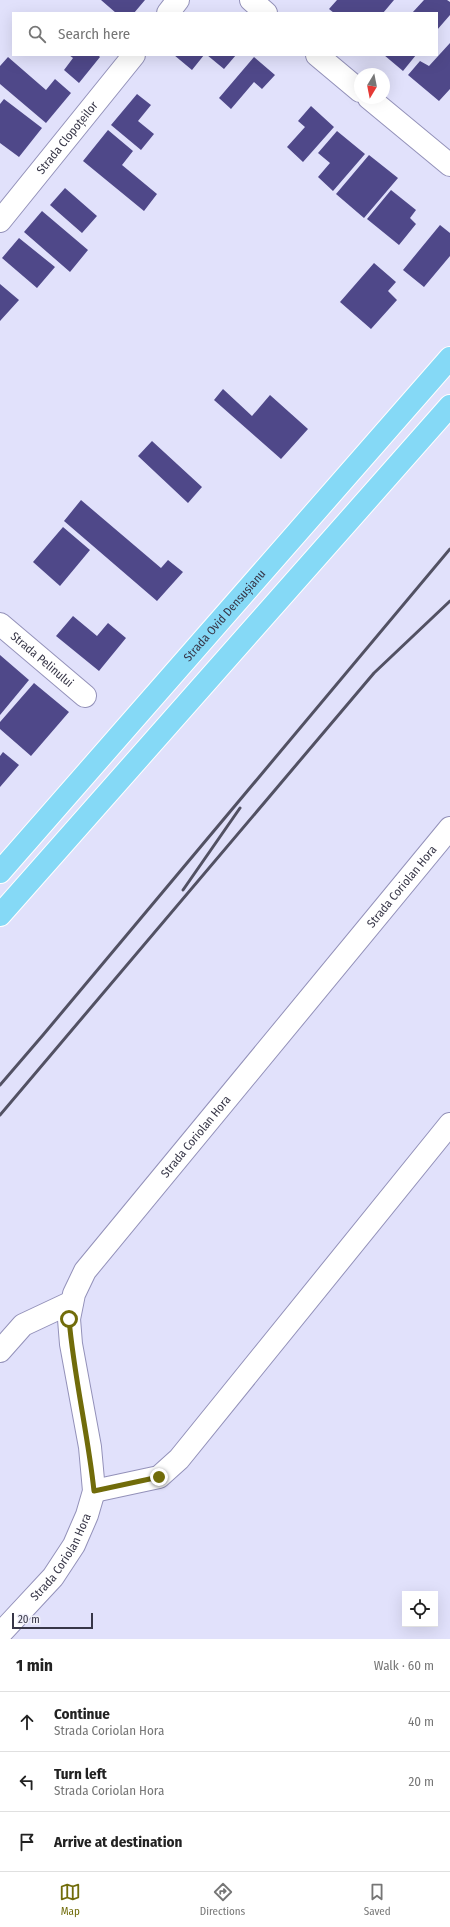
<!DOCTYPE html>
<html lang="en">
<head>
<meta charset="utf-8">
<style>
  :root { --surface:#fff; --page:#f2f2f2; --text:#222; --muted:#767676; --line:#e0e0e0; --accent:#716c0a }
  body { margin:0; font-family:"Fira Sans Condensed",sans-serif; background:var(--page); color:var(--text) }
  .controls { position:absolute; right:12px; bottom:12px; display:grid; overflow:hidden; border-radius:0px; box-shadow:0 4px 16px #0002 }
  .controls button { width:36px; height:36px; display:grid; place-items:center; padding:0; border:0; border-bottom:1px solid var(--line); background:var(--surface); color:var(--text); font:20px sans-serif }
  .compass { position:absolute; left:354px; top:68px; width:36px; height:36px; border-radius:50%; background:var(--surface); box-shadow:0 4px 16px #0002; rotate:190deg }
  .scale { position:absolute; left:12px; bottom:10px; width:81px; box-sizing:border-box; padding-left:4px; border:2px solid #373647; border-top:0; font-size:11px; line-height:14px; white-space:nowrap; color:#373647; -webkit-text-stroke:3px #f0f0f9; paint-order:stroke }
  .stop { position:absolute; width:12px; height:12px; margin:-9px; border:3px solid #716c0a; border-radius:50%; background:#fff }
  .stop.end { background:#716c0a; border-color:#fff; box-shadow:0 1px 4px #0008 }
  .list { margin:0; padding:0; list-style:none }
  h2 { display:flex; justify-content:space-between; align-items:center; height:52px; margin:0; padding:0 16px; font-size:17px }
  h2 small { font-size:13px; font-weight:400; color:var(--muted) }
  .list li { display:grid; grid-template-columns:26px 1fr auto; gap:12px; align-items:center; box-sizing:border-box; height:60px; padding:0 16px; border-top:1px solid var(--line) }
  .list b { display:block; font-size:15px; white-space:nowrap }
  .list p { margin:0; font-size:13px; white-space:nowrap; color:var(--muted) }
  .list em { font-size:13px; font-style:normal; color:var(--muted) }
  .icon { flex:none; width:22px; height:22px; fill:none; stroke:currentColor; stroke-width:2; stroke-linecap:round; stroke-linejoin:round }
  .map { position:relative; flex:none; width:450px; height:1639px; overflow:hidden }
  .search { position:absolute; background:var(--surface); box-shadow:0 4px 16px #0002; left:12px; right:12px; top:12px; height:44px; display:flex; align-items:center; gap:10px; box-sizing:border-box; padding:0 14px; border-radius:0px; color:var(--muted); font-size:15px }
  .sheet { height:232px; background:var(--surface) }
  nav { display:flex; justify-content:space-around; align-items:center; box-sizing:border-box; height:56px; border-top:1px solid var(--line); background:var(--surface); font-size:11px; color:var(--muted) }
  nav a { display:grid; justify-items:center; gap:2px }
  nav .on { color:var(--accent) }
  .map>svg:first-child { display:block }
  .building { fill:#4f4889 }
  .lines { fill:none; stroke-linecap:round; stroke-linejoin:round }
  .minor-casing { stroke:#9391b9; stroke-width:24 }
  .major-casing { stroke:#fff; stroke-width:24 }
  .minor { stroke:#fff; stroke-width:22 }
  .major { stroke:#85d9f6; stroke-width:22 }
  .rail { stroke:#525163; stroke-width:3 }
  .route { stroke:#716c0a; stroke-width:5 }
  .labels { text-anchor:middle; stroke-width:4; stroke-linejoin:round; paint-order:stroke }
  .street-label { font-size:12px; fill:#373647; stroke:#f0f0f9 }
</style>
</head>
<body>
<div class="map">
<svg width="450" height="1639" viewBox="0 0 450 1639">
  <rect width="100%" height="100%" fill="#e1e1fb"/>
  <!-- building -->
  <path class="building" d="M101,0h44l-11,13h-18z
    M337,0h57l-11,13h-49l-5,-4z
    M424,0h23l3,2v13l-13,15v-17h-25z
    M450,43v46l-11,12 -31,-26 12,-14 9,5z
    M69,55h29l2,2 -21,26 -15,-13 9,-12z
    M174,55h30l-12,15z
    M207,55h29l-12,14z
    M384,55h32l-13,16z
    M8,57l38,33 9,-11 16,14 -25,30 -46,-39v-18z
    M254,57l21,18 -13,14 -8,-7 -23,27 -12,-11z
    M137,94l14,11 -13,16 16,13 -13,16 -30,-25z
    M4,99l38,29 -23,29 -19,-14v-39z
    M311,106l23,21 -31,35 -16,-15 18,-20 -7,-6z
    M108,130l25,21 -11,14 35,29 -13,17 -61,-50z
    M337,131l28,23 -32,37 -15,-14 12,-14 -12,-10z
    M369,155l29,23 -34,40 -28,-24z
    M65,188l32,28 -15,17 -32,-28z
    M391,190l25,20 -6,8 6,6 -17,21 -32,-26z
    M42,211l46,39 -18,22 -46,-40z
    M440,225l10,8v23l-26,31 -21,-17z
    M19,238l36,29 -18,21 -35,-30z
    M374,263l22,19 -8,9 9,9 -26,29 -31,-27z
    M0,284l19,16 -19,21z
    M223,389l29,27 18,-21 38,34 -27,30 -67,-59z
    M152,441l50,46 -14,16 -50,-47z
    M81,500l80,68 7,-8 15,12 -26,29 -93,-80z
    M63,527l27,23 -30,36 -27,-24z
    M73,616l24,20 11,-13 18,15 -27,33 -43,-35z
    M0,655l29,25 -29,35z
    M34,683l35,29 -38,44 -31,-27v-7z
    M3,752l16,13 -19,22v-31z"/>
  <g class="lines">
    <!-- minor casing -->
    <g class="minor-casing">
      <g id="minor">
        <path d="M251,0l15,13"/>
        <path d="M168,13l10,-13"/>
        <path d="M317,55l43,36"/>
        <path d="M369,98l81,67"/>
        <path id="s1" d="M0,221l134,-166"/>
        <path id="s2" d="M0,624l85,72"/>
        <path d="M0,1351l23,-26 49,-23"/>
        <path d="M94,1491l65,-14 20,-18 271,-335"/>
        <path id="s3" d="M0,1634l53,-57 21,-32 13,-30 7,-24 -4,-44 -19,-103 -2,-25 5,-25 11,-23 365,-443"/>
      </g>
    </g>
    <!-- major casing -->
    <g class="major-casing">
      <g id="major">
        <path id="s4" d="M0,872l450,-514"/>
        <path d="M0,915l450,-509"/>
      </g>
    </g>
    <!-- minor -->
    <use href="#minor" class="minor"/>
    <!-- major -->
    <use href="#major" class="major"/>
    <!-- rail -->
    <path class="rail" d="M183,890l57,-82
      M0,1085l43,-50 407,-486
      M0,1115l374,-442 76,-72"/>
  </g>
  <g class="lines">
    <!-- route -->
    <path class="route" d="M69,1319c5,58 19,115 25,172l65,-14"/>
  </g>
  <g class="labels">
    <!-- street labels -->
    <g class="street-label">
      <text dy="4" stroke="none"><textPath href="#s1" startOffset="107">Strada Clopoțeilor</textPath></text>
      <text dy="4" stroke="none"><textPath href="#s4" startOffset="341">Strada Ovid Densușianu</textPath></text>
      <text dy="4" stroke="none"><textPath href="#s2" startOffset="55">Strada Pelinului</textPath></text>
      <text dy="4" stroke="none"><textPath href="#s3" startOffset="897">Strada Coriolan Hora</textPath></text>
      <text dy="4" stroke="none"><textPath href="#s3" startOffset="573">Strada Coriolan Hora</textPath></text>
      <text dy="4" stroke="none"><textPath href="#s3" startOffset="99">Strada Coriolan Hora</textPath></text>
    </g>
  </g>
</svg>
<div class="controls">
<button><svg class="icon" aria-label="locate" viewBox="0 0 24 24"><circle cx="12" cy="12" r="6"/><path d="M12 2v4M12 18v4M2 12h4M18 12h4"/></svg></button>
</div>
<svg class="compass" viewBox="-18 -18 36 36"><path d="M0-13l5 13h-10z" fill="#e53935"/><path d="M0 13l5-13h-10z" fill="#767676"/></svg>
<div class="scale">20 m</div>
<div class="stop" style="left:69px;top:1319px"></div>
<div class="stop end" style="left:159px;top:1477px"></div>
<div class="search"><svg class="icon" aria-label="search" viewBox="0 0 24 24"><circle cx="10" cy="10" r="6"/><path d="M15 15l6 6"/></svg>Search here</div>
</div>
<section class="sheet">
<h2>1 min<small>Walk · 60 m</small></h2>
<ul class="list">
<li><svg class="icon" aria-label="ahead" viewBox="0 0 24 24"><path d="M12 20V5M6 11l6-6 6 6"/></svg><div><b>Continue</b><p>Strada Coriolan Hora</p></div><em>40 m</em></li>
<li><svg class="icon" aria-label="left" viewBox="0 0 24 24"><path d="M17 20v-9H6M10 6l-5 5 5 5"/></svg><div><b>Turn left</b><p>Strada Coriolan Hora</p></div><em>20 m</em></li>
<li><svg class="icon" aria-label="arrive" viewBox="0 0 24 24"><path d="M6 21V4h12l-3 4 3 4H6"/></svg><div><b>Arrive at destination</b></div></li>
</ul>
</section>
<nav>
<a class="on"><svg class="icon" aria-label="map" viewBox="0 0 24 24"><path d="M3 6l6-2 6 2 6-2v14l-6 2-6-2-6 2zM9 4v14M15 6v14"/></svg>Map</a>
<a><svg class="icon" aria-label="directions" viewBox="0 0 24 24"><path d="M12 3l9 9-9 9-9-9zM9 14v-3h6M13 9l2 2-2 2"/></svg>Directions</a>
<a><svg class="icon" aria-label="saved" viewBox="0 0 24 24"><path d="M7 4h10v16l-5-4-5 4z"/></svg>Saved</a>
</nav>
</body>
</html>
